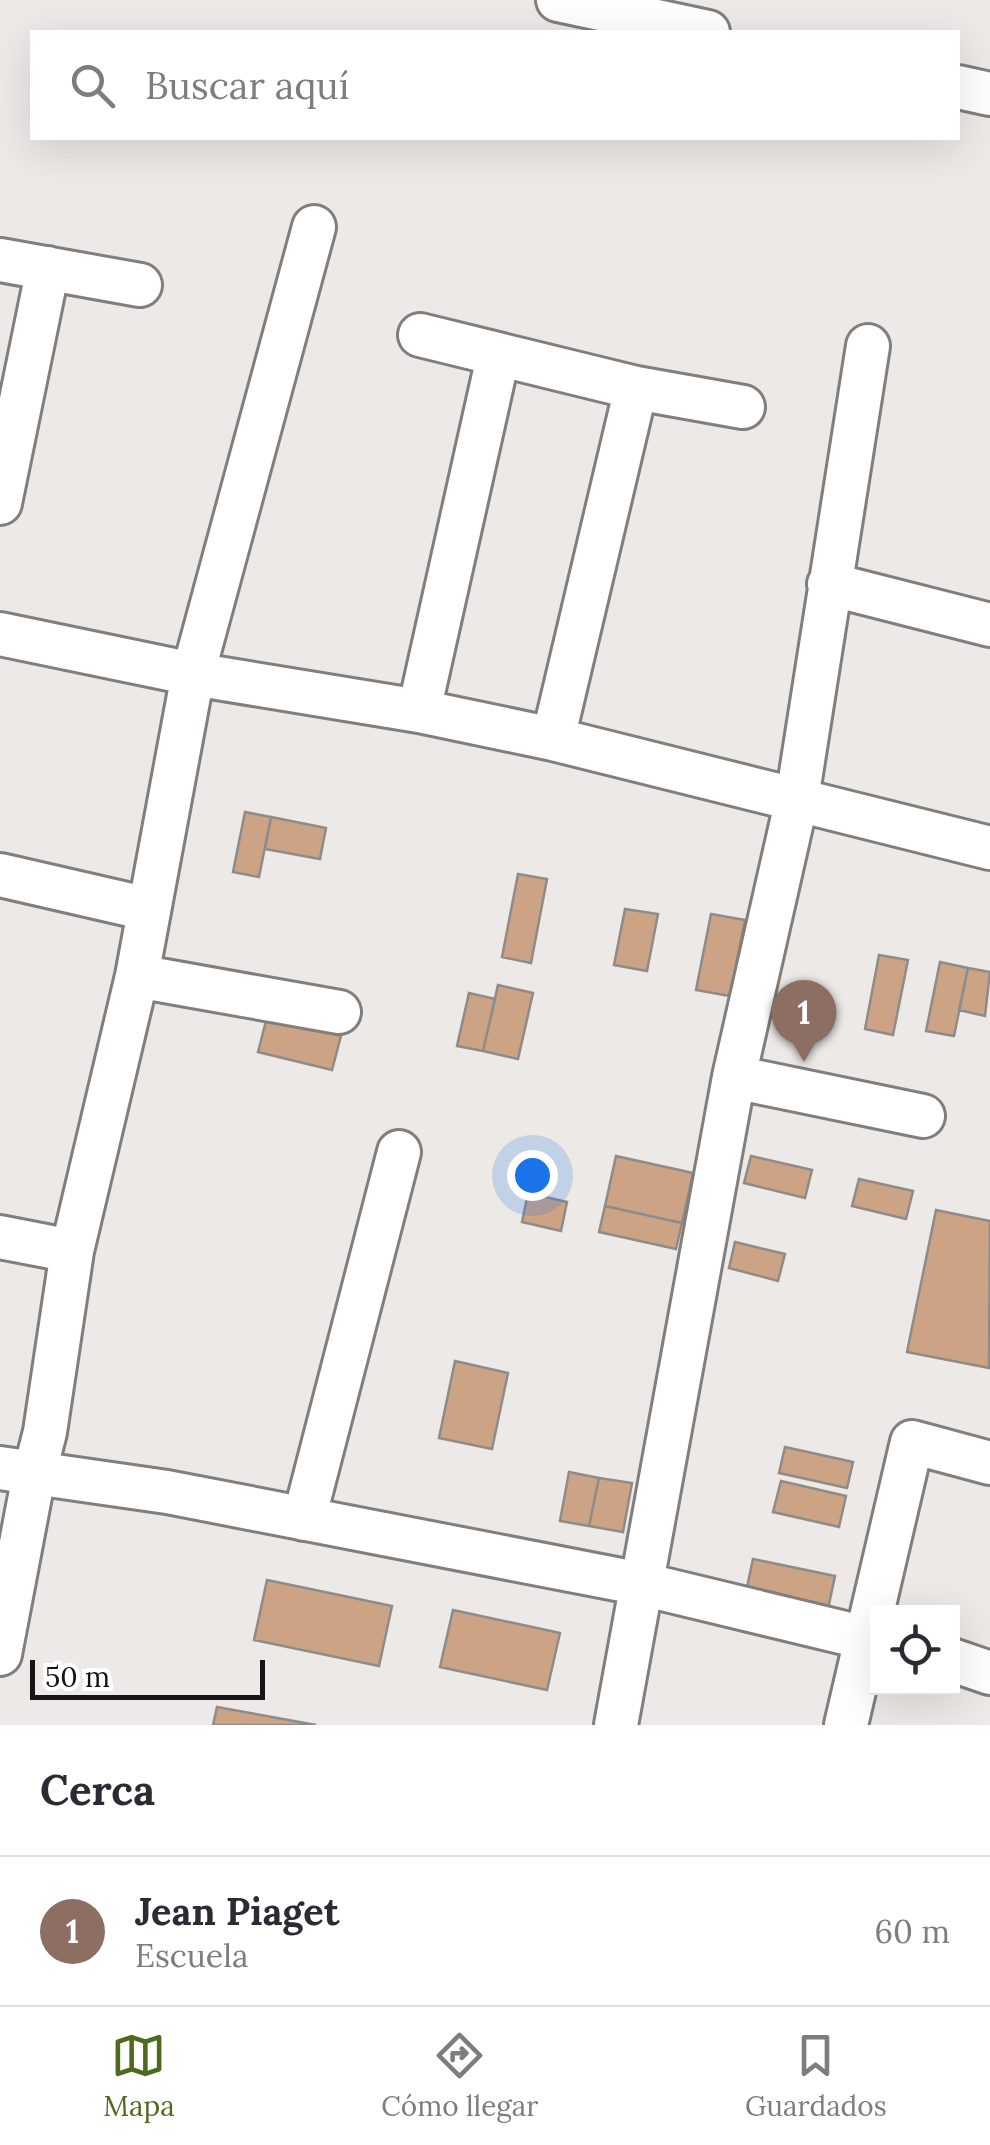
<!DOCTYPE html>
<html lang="es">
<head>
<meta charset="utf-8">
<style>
  :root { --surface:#fff; --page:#f2f2f3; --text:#2b2b33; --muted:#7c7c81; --line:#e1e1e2; --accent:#4e6a1e }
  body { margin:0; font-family:Lora,serif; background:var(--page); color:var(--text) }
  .controls { position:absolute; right:30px; bottom:30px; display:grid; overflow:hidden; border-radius:0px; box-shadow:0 10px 40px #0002 }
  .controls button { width:90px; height:90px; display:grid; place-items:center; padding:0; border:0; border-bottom:2px solid var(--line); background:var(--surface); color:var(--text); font:50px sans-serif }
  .scale { position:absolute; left:30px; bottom:25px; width:235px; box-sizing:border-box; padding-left:10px; border:5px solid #161514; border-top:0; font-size:28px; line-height:35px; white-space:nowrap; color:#161514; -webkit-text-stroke:8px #fff; paint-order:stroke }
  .you { position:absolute; left:532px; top:1175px; width:35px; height:35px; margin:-25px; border:8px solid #fff; border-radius:50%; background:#1a73e8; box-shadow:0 0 0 15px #1a73e833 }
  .badge { display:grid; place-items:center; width:65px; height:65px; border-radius:50%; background:var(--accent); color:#fff; font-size:32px; font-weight:700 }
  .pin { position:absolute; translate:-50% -82px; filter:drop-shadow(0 2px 5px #0008) }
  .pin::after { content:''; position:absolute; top:52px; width:35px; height:30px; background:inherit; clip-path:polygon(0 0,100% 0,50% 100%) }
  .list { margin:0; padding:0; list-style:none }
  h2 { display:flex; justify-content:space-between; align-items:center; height:130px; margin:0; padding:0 40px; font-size:42px }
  h2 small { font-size:32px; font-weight:400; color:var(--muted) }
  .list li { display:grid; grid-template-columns:65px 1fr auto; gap:30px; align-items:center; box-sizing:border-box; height:150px; padding:0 40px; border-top:2px solid var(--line) }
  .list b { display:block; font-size:38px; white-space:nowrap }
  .list p { margin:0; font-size:32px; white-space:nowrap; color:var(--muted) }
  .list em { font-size:32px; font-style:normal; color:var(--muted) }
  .icon { flex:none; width:55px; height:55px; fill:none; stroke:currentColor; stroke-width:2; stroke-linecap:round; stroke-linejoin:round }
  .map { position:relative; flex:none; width:990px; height:1725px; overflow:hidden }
  .search { position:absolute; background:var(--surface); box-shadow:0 10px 40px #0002; left:30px; right:30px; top:30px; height:110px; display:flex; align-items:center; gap:25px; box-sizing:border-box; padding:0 35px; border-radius:0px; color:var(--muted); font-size:38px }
  .sheet { height:280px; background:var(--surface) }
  nav { display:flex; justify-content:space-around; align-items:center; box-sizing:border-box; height:140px; border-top:2px solid var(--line); background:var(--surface); font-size:28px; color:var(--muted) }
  nav a { display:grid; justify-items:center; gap:5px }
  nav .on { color:var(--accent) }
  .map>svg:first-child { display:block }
  .building { fill:#cda385; stroke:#8e8b89; stroke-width:2.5 }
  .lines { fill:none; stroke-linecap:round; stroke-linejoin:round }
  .minor-casing { stroke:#817e7c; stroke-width:48 }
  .minor { stroke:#fff; stroke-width:42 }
</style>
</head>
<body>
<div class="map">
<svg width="990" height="1725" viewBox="0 0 990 1725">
  <rect width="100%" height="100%" fill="#ece9e6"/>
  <!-- building -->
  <path class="building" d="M245,812l26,5 -12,60 -26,-5z
    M271,817l55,11 -6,31 -55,-10z
    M518,874l29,5 -16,84 -29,-6z
    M625,909l33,5 -11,57 -33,-6z
    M711,914l34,6 -15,76 -34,-6z
    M879,955l29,5 -15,75 -28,-6z
    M940,962l28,6 -14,68 -28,-5z
    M968,968l22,4 -5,44 -26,-6z
    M498,985l35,8 -15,66 -35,-8z
    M469,993l26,6 -12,52 -26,-5z
    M267,1017l74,19 -9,34 -74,-18z
    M616,1156l77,17 -11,50 -77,-17z
    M751,1156l61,14 -7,28 -61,-15z
    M859,1179l54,12 -7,28 -54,-13z
    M528,1193l39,9 -6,29 -39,-9z
    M605,1206l77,17 -6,26 -77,-17z
    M936,1210l54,11 -1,147 -82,-16z
    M735,1242l50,12 -7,27 -49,-13z
    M455,1361l53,12 -16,76 -53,-11z
    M785,1447l68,15 -6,26 -68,-15z
    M569,1472l30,6 -10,48 -29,-5z
    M599,1478l33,5 -9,49 -34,-6z
    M781,1481l65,15 -7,31 -66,-15z
    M753,1559l82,17 -7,33 -82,-17z
    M267,1580l125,26 -13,60 -125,-26z
    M453,1610l107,23 -13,57 -107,-23z
    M217,1707l99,18h-103z"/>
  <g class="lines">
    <!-- minor casing -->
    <g class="minor-casing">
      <path id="minor" d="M558,0l150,32
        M958,87l32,7
        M0,260l140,25
        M420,335l216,53 107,19
        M0,503l48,-235
        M829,584l161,41
        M0,634l193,40 226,37 134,28 437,109
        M419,711l79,-354
        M553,739l83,-351
        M0,875l148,34
        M137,976l202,36
        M734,1077l189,39
        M0,1237l72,14
        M0,1468l167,24 475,92 236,57
        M304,1519l95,-367
        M0,1654l34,-179 11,-43 27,-181 65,-275 56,-302 121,-447
        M952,1660l38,13
        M616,1725l118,-648 63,-278 71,-453
        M846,1725l66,-283 78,21"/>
    </g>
    <!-- minor -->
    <use href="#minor" class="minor"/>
  </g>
</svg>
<div class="controls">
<button><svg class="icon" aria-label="locate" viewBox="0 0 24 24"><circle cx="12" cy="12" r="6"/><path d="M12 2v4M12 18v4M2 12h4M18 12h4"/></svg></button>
</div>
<div class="scale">50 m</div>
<div class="you"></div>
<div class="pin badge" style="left:804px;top:1062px;background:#8d6e63">1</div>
<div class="search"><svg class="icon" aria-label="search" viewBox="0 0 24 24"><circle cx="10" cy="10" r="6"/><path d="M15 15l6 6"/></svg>Buscar aquí</div>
</div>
<section class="sheet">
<h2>Cerca<small></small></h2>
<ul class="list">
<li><span class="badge" style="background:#8d6e63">1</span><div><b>Jean Piaget</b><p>Escuela</p></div><em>60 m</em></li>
</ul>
</section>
<nav>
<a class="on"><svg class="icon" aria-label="map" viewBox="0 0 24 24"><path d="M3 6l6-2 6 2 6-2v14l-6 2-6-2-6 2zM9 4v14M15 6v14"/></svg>Mapa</a>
<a><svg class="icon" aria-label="directions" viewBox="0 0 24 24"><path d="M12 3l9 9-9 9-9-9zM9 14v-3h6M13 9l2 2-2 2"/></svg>Cómo llegar</a>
<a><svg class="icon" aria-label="saved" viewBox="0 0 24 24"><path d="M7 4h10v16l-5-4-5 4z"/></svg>Guardados</a>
</nav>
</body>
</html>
